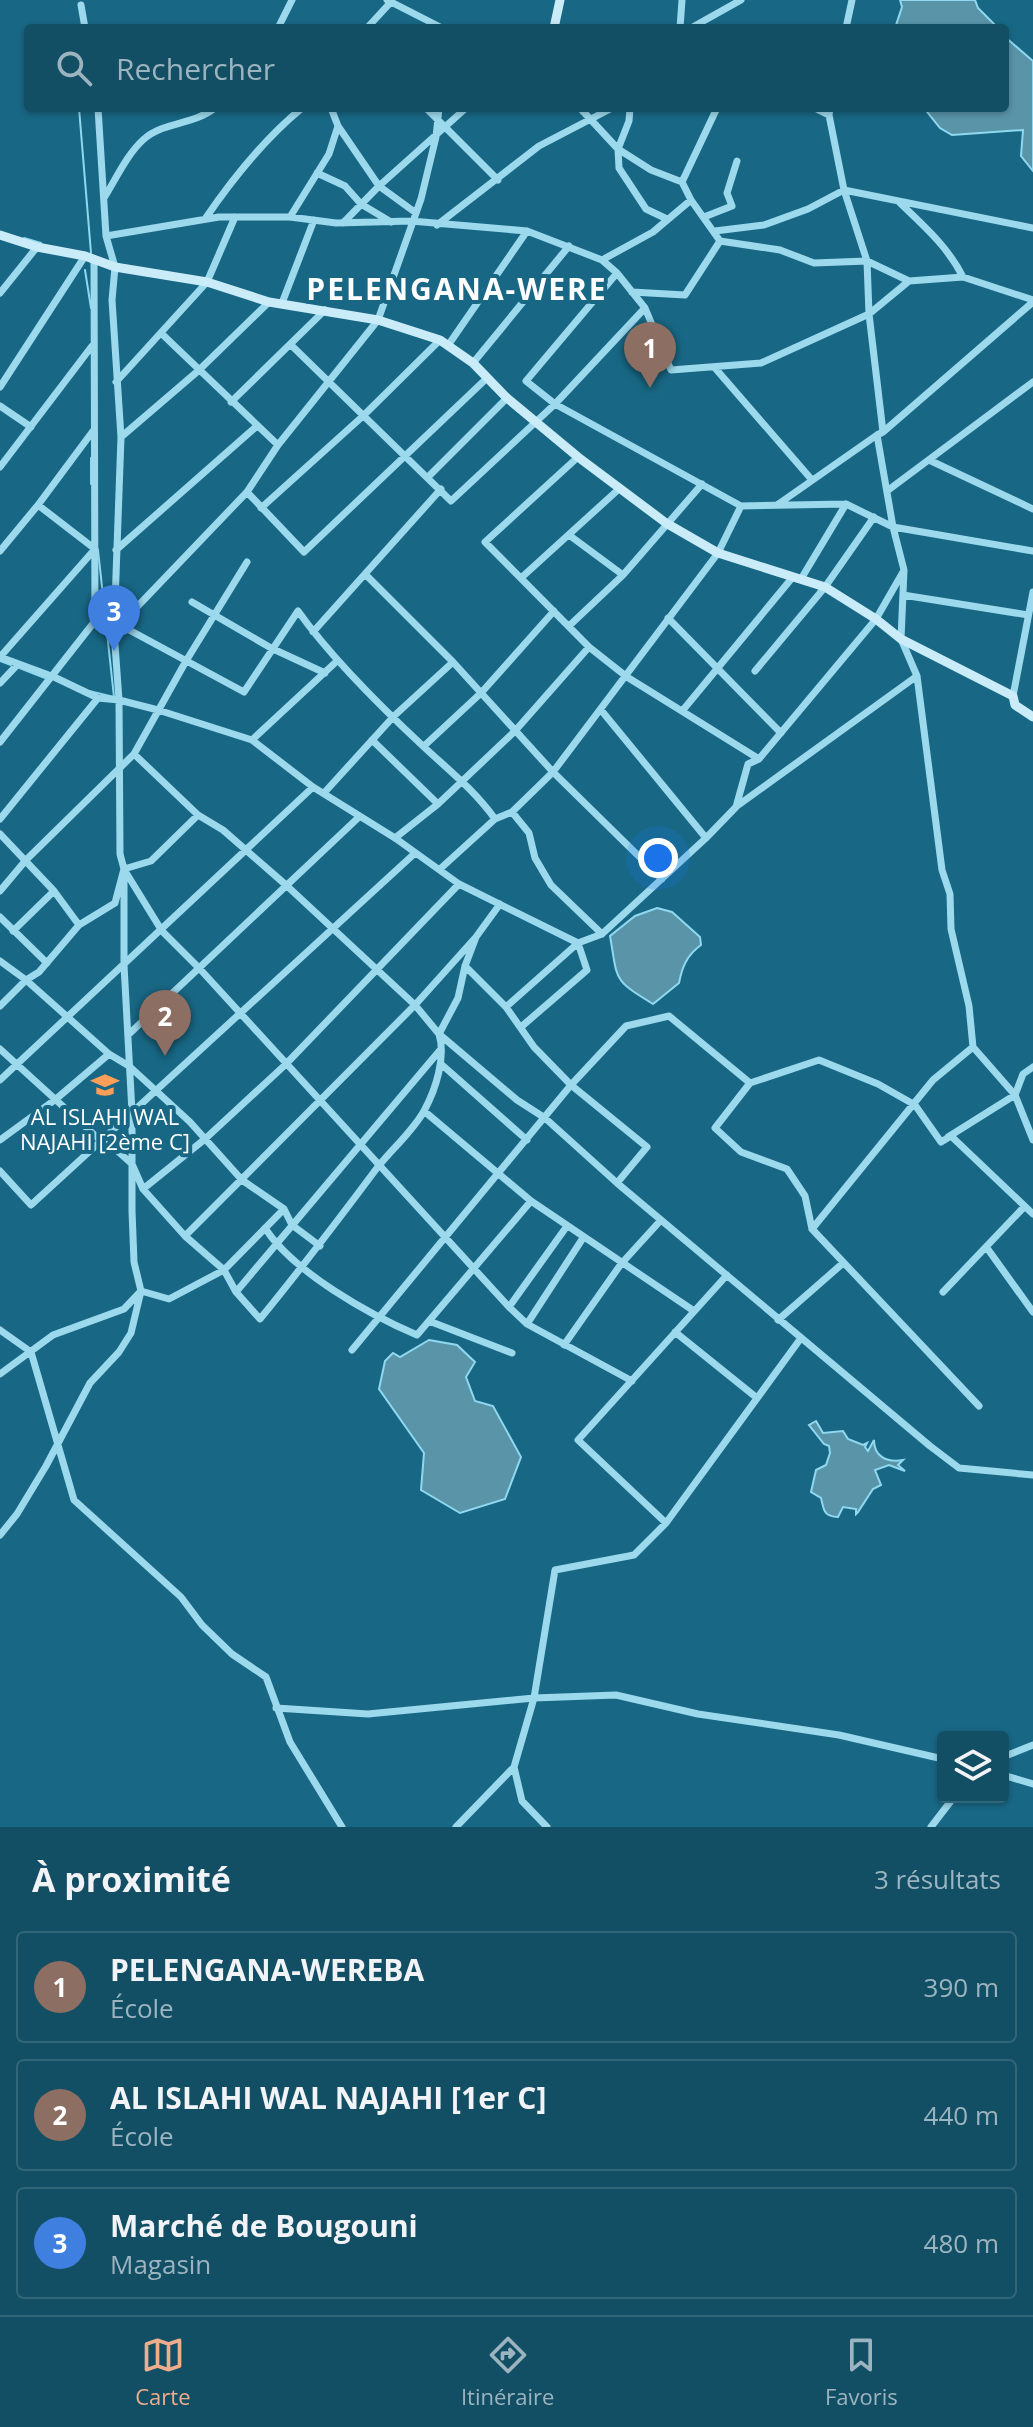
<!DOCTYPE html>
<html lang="fr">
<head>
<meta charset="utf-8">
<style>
  :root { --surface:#124e64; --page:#1b556a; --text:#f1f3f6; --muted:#9cb4bf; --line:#316578; --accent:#eead8d }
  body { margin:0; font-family:"Open Sans",sans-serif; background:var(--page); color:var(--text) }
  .controls { position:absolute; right:24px; bottom:24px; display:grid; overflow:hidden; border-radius:8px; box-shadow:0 2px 6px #0004 }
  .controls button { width:72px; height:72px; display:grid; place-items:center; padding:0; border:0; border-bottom:2px solid var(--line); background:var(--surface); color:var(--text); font:40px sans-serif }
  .you { position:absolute; left:658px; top:858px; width:28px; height:28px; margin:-20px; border:6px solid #fff; border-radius:50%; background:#1a73e8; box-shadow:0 0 0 12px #1a73e833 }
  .badge { display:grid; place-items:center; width:52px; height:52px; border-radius:50%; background:var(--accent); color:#fff; font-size:26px; font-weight:700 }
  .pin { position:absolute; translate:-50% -66px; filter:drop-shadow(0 2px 4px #0008) }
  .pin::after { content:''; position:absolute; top:42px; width:28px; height:24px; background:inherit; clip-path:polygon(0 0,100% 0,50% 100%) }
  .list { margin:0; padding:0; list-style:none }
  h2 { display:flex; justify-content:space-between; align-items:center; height:104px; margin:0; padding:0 32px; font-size:34px }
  h2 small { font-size:26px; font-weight:400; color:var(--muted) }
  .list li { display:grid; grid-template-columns:52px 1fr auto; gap:24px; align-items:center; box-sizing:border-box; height:112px; margin:0 16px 16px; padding:0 16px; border:2px solid var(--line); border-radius:8px }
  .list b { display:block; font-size:30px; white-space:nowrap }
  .list p { margin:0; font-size:26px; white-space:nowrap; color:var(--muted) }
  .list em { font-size:26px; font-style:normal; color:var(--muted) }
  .icon { flex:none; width:44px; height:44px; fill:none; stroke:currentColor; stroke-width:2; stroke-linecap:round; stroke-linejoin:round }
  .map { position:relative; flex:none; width:1033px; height:1827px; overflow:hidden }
  .search { position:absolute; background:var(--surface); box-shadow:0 2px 6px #0004; left:24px; right:24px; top:24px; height:88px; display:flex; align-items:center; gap:20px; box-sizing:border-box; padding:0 28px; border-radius:8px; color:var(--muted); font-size:30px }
  .sheet { height:488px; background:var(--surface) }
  nav { display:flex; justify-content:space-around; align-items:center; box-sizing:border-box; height:112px; border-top:2px solid var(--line); background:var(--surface); font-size:22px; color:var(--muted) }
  nav a { display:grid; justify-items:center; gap:4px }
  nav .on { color:var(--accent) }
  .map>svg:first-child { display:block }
  .water { fill:#5994a8; stroke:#90d8ef; stroke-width:2 }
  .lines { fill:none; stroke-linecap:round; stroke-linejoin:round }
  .stream { stroke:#90d8ef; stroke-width:2 }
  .street { stroke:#9dd9ed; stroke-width:7 }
  .secondary { stroke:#caecf9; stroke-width:9 }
  .labels { text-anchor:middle; stroke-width:8; stroke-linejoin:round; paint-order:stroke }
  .poi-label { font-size:22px; fill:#fff; stroke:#186885 }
  .district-label { font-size:30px; font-weight:bold; letter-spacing:2px; fill:#fff; stroke:#186885 }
</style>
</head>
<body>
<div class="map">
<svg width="1033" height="1827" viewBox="0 0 1033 1827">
  <rect width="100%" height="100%" fill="#186885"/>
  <!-- water -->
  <path class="water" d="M900,0h75l3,8 20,20h-103l7,-21z
    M1005,37l28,24v110l-12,-15 2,-26 -71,5 -12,-7 -16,-20h81z
    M657,908l15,4 28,25 1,8c-14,10 -19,22 -22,38l-26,21c-41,-25 -35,-23 -43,-68l25,-20z
    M429,1340l28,5 18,17 -9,15 9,24 18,5 28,51 -16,42 -45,14 -39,-23 3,-37 -45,-64 6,-28 8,-8 7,4z
    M816,1421l7,12 20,-2 5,8 15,6 4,-2 -2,4 3,4 6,-11c0,16 12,23 29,20l-5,5 7,6 -16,-6 -14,5 6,15 -8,4 -15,23 -2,2v-5l-13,-2 -5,10c-15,-1 -14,-7 -17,-19l-10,-6 5,-22 10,-5 4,-12 -1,-7 -5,-2 -15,-19z"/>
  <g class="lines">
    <!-- stream -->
    <path class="stream" d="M79,108l12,145
      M24,238l17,5
      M85,270l6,38
      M91,458v26
      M0,661l11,4
      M17,667l28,11
      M89,691l25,6 -16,-147"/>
    <!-- street -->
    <path class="street" d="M387,0l55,28
      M81,5l4,23
      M278,28l14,-28
      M367,28l24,-26
      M680,28l2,-28
      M691,28l50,-28
      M846,28l6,-28
      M331,108l7,18 41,60 37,27
      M426,108l72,72
      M580,108l38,41 33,21 31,12 9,18 29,41 60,9 34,13 53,-2 42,20 54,-4 70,23
      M630,108l-1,13 -11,28 1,19 27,41 21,10
      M815,108l14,7
      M830,108l-1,7 15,75 23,71 2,53 14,118 -6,3 16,92 11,43 -3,69 16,37 25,194 8,24 1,35 18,77 4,41 42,48 18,45
      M317,173l28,13 16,18 30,18
      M682,182l35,-74
      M104,198c12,-19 23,-44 40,-59 19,-17 49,-14 71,-31
      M900,203c24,23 48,44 63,74
      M290,217l39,-63 9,-28
      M704,217l28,-11 -5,-13 10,-32
      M205,219c28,-41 58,-79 97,-111
      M343,223l36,-37 87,-78
      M437,225l102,-79 73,-38
      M715,231l49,-6 44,-16 36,-19 189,38
      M106,236l113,-19h71l46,6 75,-2 116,10 75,29 15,13 28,35 26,62 90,-7 108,-49 40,-33
      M602,260l51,-28 38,-32
      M617,273l-91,108 29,23 186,102 105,-2 47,23 140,24
      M632,292l53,3 35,-54
      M0,293l37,-46
      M282,303l32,-83
      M162,334l116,111
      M449,344l78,-113
      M291,345l160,156 104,-97 90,-96
      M473,363l96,-117
      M715,368l97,112
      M116,382l91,-100 28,-65
      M0,387l85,-131
      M231,402l94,-92
      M0,406l31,21
      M883,432l150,-130
      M121,437l77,-66 71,-69
      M929,460l104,49
      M0,467l92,-121
      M428,477l79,-79
      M887,491l146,-109
      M247,492l57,60 183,-174
      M777,505l100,-70
      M261,508l102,-92 77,-76
      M569,535l54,40
      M116,550l141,-124
      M0,551l38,-46 55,-74
      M365,574l88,88 100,110 109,107
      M521,578l99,-90
      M801,579l45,-75
      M903,595l125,20
      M192,602l79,46 54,25
      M668,618l113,115
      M120,625l124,67 54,-81c34,48 83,96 127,137 25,23 50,43 70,71
      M569,626l54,-51 79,-91
      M114,631l133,-139 31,-47 100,-125 43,-121 15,-62 3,-29
      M313,632l128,-143
      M0,657l54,20 44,21 21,2 39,10 94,30 61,47 82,51 64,46 119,59 9,27 -66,57
      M0,657l95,-108 -57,-44
      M755,671l70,-84 49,-70
      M0,683l17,-18
      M1013,696l20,-104
      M601,710l105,128
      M683,710l109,-132
      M252,740l85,-79
      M372,740l66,64
      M0,742l95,-121 -1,-361
      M424,746l57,-53 73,-82
      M134,754l64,61 25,15 63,55 129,120 24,29 78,66 28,18 72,65 313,263 29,22 74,7
      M759,759l117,-140 27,-47
      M324,793l70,-77 59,-54
      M737,806l180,-130
      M512,812l17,21 6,25 16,27 51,49
      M0,819l98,-121
      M0,834l54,57 25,34
      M395,838l43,-34 77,-73 74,-84
      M440,869l55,-50 17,-7 41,-40 165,-219 23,-47
      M125,871l37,60 37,37 310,339 18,17 105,57
      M0,891l26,-31 108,-106 52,-93 61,-99
      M0,917l47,46
      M13,931l41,-40
      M0,961l26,19 83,74 20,12 61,56 52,58 42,29 8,16 28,21
      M465,966l41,41 28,40 37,38 76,62 -30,36
      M0,1006l26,-26 13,-8 40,-47 36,-22 9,-34 27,-8 47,-46
      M506,1007l72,-64 24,-9 104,-96 30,-31 12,-43 11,-5 -132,-82 -38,-30 -104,-105 93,-85
      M128,1035l231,-218
      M0,1049l101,92 12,6 19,17 11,25 42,47 39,34 12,22 24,27c40,-49 79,-100 117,-151 15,-19 36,-37 47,-57 12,-22 22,-54 15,-77l19,-36 7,-32 11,-29
      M441,1064l86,76
      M0,1080l313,-293
      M750,1083l-35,45 26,24 46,17 18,27 7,33 167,177
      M424,1111l107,90 163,110
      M948,1137l67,-42 8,-21 10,-7
      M0,1140l56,-41 53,-45
      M0,1171l31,34 383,-351
      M143,1189l62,-50 80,-74 174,-181
      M265,1228c28,44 105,87 152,107l114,-134
      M812,1229l121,-149 40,-33
      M185,1236l230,-231 61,-68 24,-33
      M987,1248l46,64
      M236,1292l205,-243
      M943,1292l81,-85
      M509,1307l58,-81
      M778,1320l64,-56
      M429,1321l83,32
      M527,1324l56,-86
      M0,1330l31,22 43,148 107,97 21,28 30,29 34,23 24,65 52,85
      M675,1332l82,66
      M564,1345l57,-81 40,-44
      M352,1350l219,-265 55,-59 43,-10 81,67 69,-23 59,24 37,21 26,37 10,-6 82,78
      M0,1374l53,-39 71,-26 17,-18 28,8 55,-29 60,-61
      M666,1523l-88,-83 149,-165
      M0,1535l17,-21 29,-48 44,-83 29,-31 12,-19 10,-42 -7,-29 -2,-51v-99l-8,-147v-96l-4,-15 -1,-154 -5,-69 7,-194 -9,-137 3,-33 -9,-31 -8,-128
      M276,1708l92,6 166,-16 82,-3 82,19 141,21 104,24
      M1003,1757l30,-12
      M514,1767l8,34 25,26
      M1003,1775l30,9
      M456,1827l58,-60 20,-69 21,-128 79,-15 32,-32 135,-185
      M931,1827l23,-30"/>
    <!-- secondary -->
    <path class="secondary" d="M554,28l6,-28
      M0,235l37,12 48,9 30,11 92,15 62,20 109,18 62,20 33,23 34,35 71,59 88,66 52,30 107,34 51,32 25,20 112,57 2,9 18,12"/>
  </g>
  <!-- icons -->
  <defs>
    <g id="school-bare" transform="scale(2.16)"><path d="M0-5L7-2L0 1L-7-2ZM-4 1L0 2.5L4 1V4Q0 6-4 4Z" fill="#ff9e59" stroke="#186885" stroke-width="2.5" paint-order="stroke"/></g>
  </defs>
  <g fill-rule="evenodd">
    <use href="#school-bare" x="105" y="1085"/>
  </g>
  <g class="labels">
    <!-- poi labels -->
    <g class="poi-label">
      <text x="105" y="1125">AL ISLAHI WAL<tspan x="105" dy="25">NAJAHI [2ème C]</tspan></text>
    </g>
    <!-- district labels -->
    <g class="district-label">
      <text x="457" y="300">PELENGANA-WERE</text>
    </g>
  </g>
</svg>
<div class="controls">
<button><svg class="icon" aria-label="layers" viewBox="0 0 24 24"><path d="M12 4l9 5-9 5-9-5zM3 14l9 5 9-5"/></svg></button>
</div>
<div class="you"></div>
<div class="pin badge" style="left:650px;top:388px;background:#8d6e63">1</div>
<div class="pin badge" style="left:165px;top:1056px;background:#8d6e63">2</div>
<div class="pin badge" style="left:114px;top:651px;background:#3f7fe0">3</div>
<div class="search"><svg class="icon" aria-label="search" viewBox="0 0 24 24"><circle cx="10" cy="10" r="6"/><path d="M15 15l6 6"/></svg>Rechercher</div>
</div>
<section class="sheet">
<h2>À proximité<small>3 résultats</small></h2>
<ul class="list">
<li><span class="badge" style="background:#8d6e63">1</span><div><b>PELENGANA-WEREBA</b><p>École</p></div><em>390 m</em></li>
<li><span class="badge" style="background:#8d6e63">2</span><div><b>AL ISLAHI WAL NAJAHI [1er C]</b><p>École</p></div><em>440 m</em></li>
<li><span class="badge" style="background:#3f7fe0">3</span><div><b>Marché de Bougouni</b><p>Magasin</p></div><em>480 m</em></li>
</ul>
</section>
<nav>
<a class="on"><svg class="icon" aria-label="map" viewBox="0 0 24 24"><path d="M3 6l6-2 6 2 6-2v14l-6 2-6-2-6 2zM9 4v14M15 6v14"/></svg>Carte</a>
<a><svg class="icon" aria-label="directions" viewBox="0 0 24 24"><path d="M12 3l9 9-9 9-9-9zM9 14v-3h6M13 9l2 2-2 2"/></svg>Itinéraire</a>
<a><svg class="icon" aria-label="saved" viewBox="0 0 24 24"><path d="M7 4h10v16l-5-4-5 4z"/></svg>Favoris</a>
</nav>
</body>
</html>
